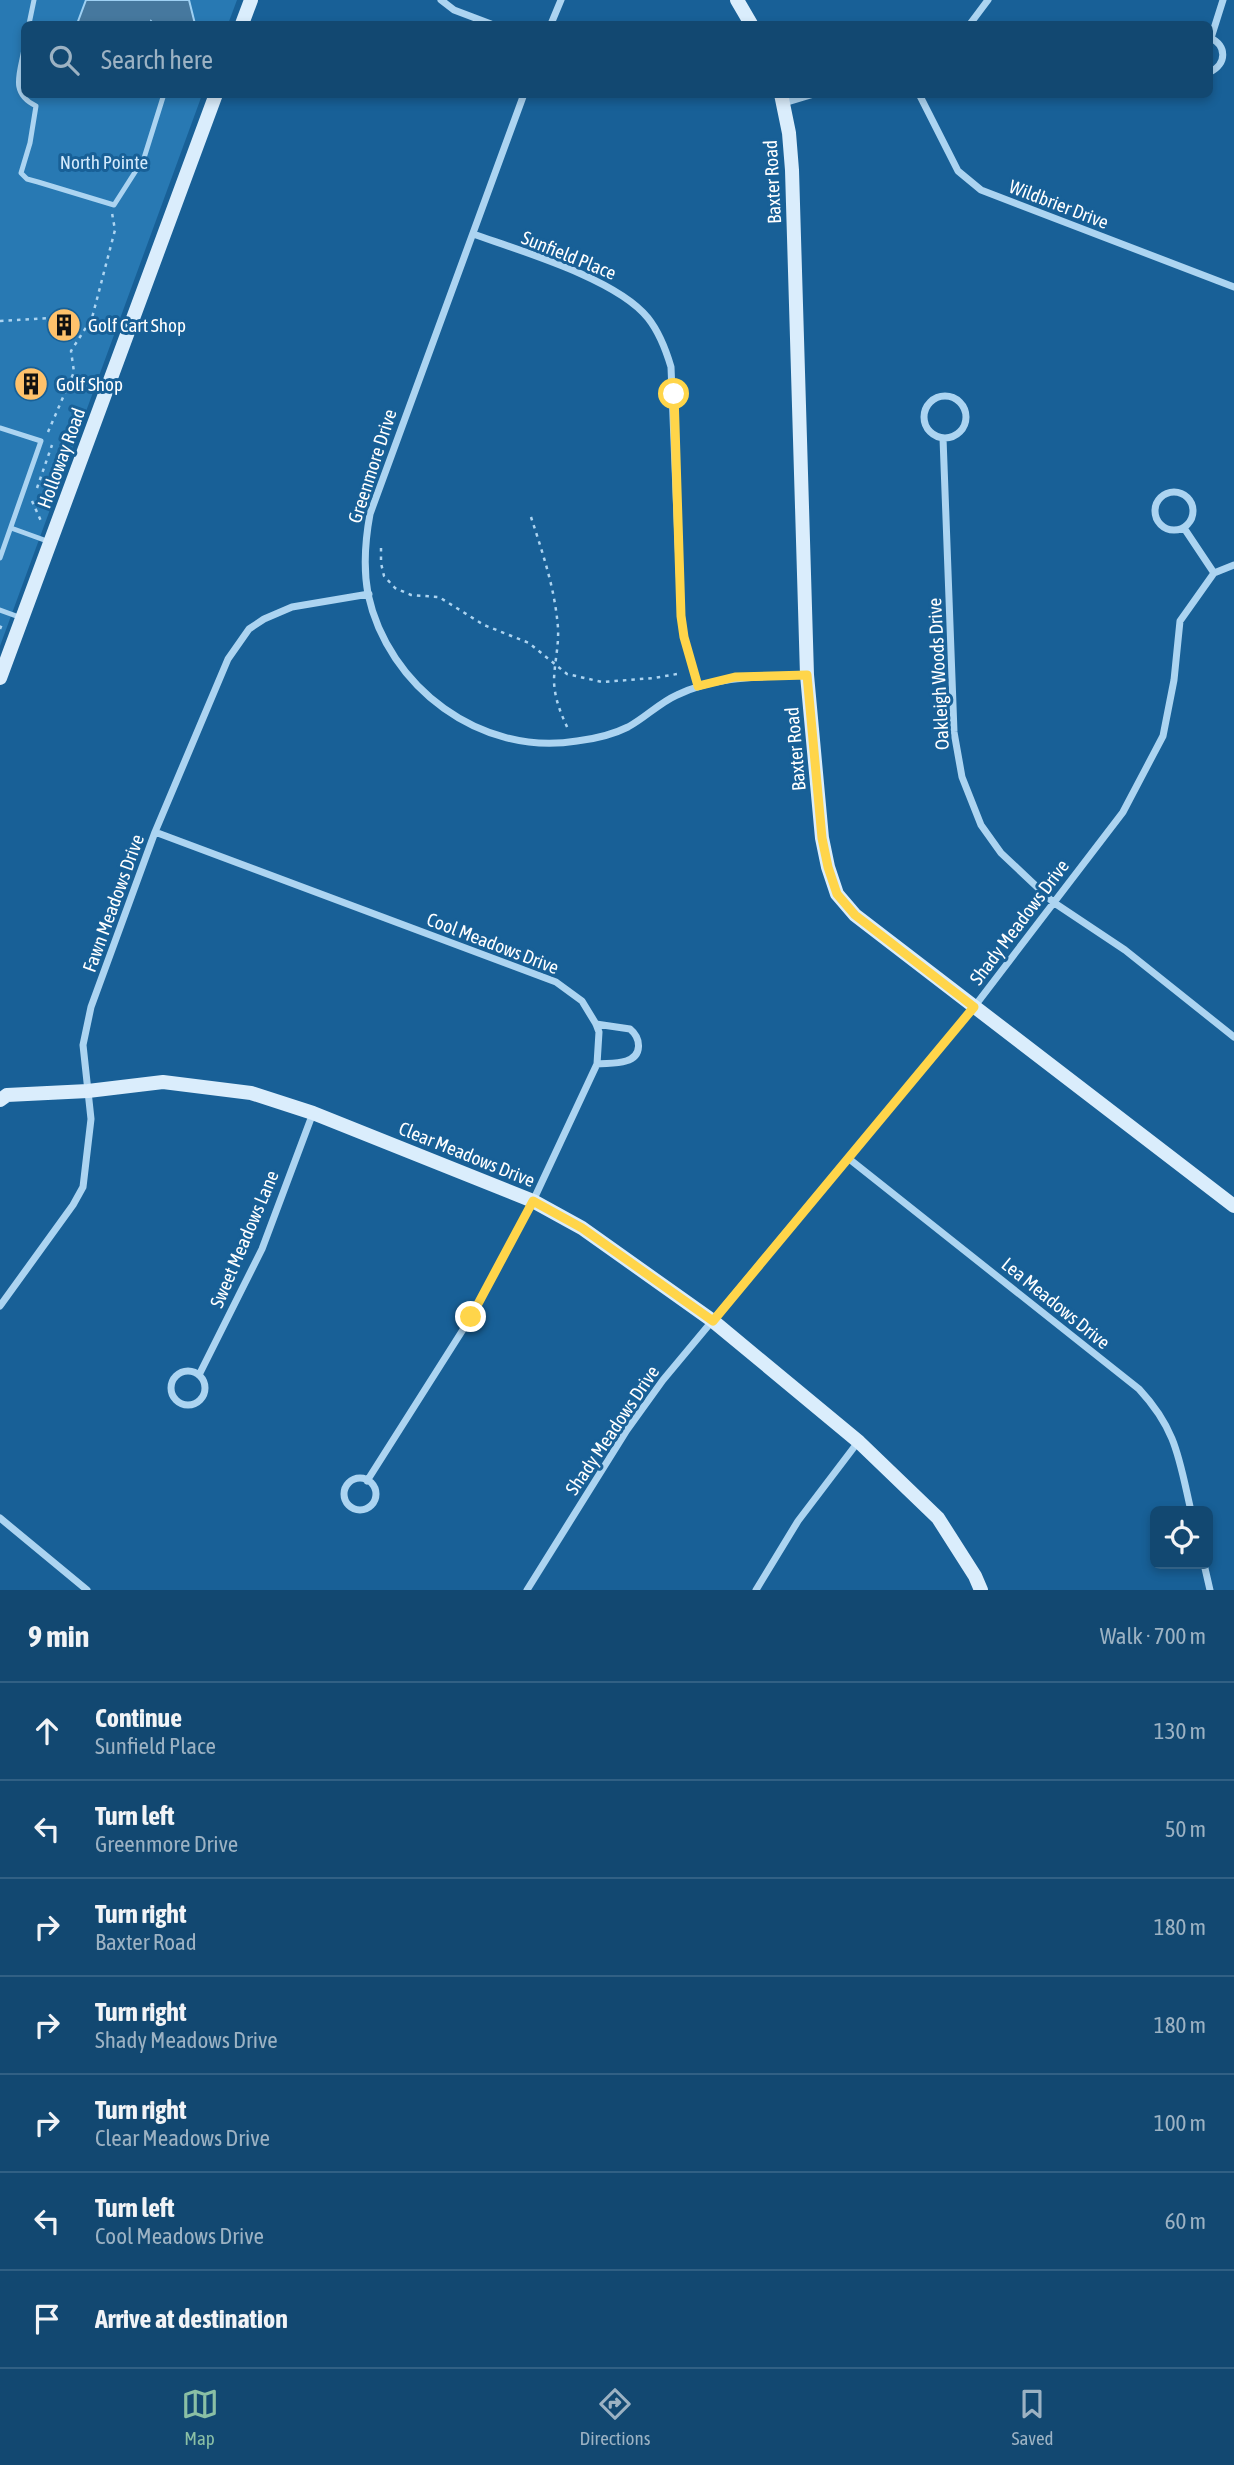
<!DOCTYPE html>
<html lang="en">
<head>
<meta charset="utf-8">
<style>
  :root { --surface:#124871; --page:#1f5279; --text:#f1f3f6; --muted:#9cb2c3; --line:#316084; --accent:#8abfa5 }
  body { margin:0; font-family:"Asap Condensed",sans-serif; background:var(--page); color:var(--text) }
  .controls { position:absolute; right:21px; bottom:21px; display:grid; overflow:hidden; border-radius:10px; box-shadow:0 4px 10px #0003 }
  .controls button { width:63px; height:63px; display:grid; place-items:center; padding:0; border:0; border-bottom:2px solid var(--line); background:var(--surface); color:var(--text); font:35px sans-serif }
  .stop { position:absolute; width:21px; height:21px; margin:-16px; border:5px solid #ffd54a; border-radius:50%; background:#fff }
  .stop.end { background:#ffd54a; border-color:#fff; box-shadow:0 2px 7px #0008 }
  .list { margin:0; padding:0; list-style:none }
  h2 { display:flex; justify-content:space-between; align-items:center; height:91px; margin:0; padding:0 28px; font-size:30px }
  h2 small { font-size:23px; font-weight:400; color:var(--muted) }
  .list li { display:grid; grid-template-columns:46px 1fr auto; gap:21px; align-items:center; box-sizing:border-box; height:98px; padding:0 28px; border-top:2px solid var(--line) }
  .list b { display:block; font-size:26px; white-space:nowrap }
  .list p { margin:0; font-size:23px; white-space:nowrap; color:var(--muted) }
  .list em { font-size:23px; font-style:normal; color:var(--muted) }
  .icon { flex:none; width:38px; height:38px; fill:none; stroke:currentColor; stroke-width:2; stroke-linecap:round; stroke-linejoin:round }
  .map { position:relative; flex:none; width:1234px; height:1590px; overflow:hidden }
  .search { position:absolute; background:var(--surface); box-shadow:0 4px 10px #0003; left:21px; right:21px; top:21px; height:77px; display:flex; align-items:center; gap:18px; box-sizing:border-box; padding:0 24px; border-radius:10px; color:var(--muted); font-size:26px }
  .sheet { height:777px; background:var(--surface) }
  nav { display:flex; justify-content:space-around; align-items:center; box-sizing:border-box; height:98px; border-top:2px solid var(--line); background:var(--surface); font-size:19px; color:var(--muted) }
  nav a { display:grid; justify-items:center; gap:4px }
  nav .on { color:var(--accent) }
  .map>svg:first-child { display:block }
  .green { fill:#2879b3 }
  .water { fill:#46789e; stroke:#9ed0f3; stroke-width:2 }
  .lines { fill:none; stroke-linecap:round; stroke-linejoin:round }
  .path { stroke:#acd4f1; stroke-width:2.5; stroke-dasharray:3.5 5; stroke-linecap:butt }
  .lane { stroke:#acd4f1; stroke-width:5 }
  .street { stroke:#acd4f1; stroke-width:7 }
  .secondary { stroke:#daedfc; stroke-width:14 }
  .route { stroke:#ffd54a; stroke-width:9 }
  .labels { text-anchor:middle; stroke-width:6; stroke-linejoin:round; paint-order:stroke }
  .park-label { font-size:19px; fill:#d3eafc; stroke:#186097 }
  .street-label { font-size:19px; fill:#fff; stroke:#186097 }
  .poi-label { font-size:19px; fill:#fff; stroke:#186097; text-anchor:start }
</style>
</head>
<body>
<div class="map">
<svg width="1234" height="1590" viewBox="0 0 1234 1590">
  <rect width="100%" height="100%" fill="#186097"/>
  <!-- green -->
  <path class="green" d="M0,0h237l-9,24h-204v70l178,1 -202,551z"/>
  <!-- water -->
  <path class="water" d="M86,0h103l6,24h-41l-3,-3 -1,3h-73z"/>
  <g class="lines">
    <!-- path -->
    <path class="path" d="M0,321l51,-3
      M48,432l26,-60 -3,-21 21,-33 23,-88 -3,-17
      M37,488l15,-43
      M32,501l9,20
      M531,517c12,37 24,72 27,111 1,19 -4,36 -4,54 1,18 7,32 14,47
      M381,548v15l3,13 11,12 16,7 28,2 45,28 45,18 38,31 35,8 52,-4 23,-4
      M0,629l2,-5"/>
    <!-- lane -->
    <path class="lane" d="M29,24l5,-24
      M24,49c-4,24 -15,44 12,57l-6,37 -9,30 6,6 11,3 76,23 30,-47 20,-64
      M0,428l41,13 -41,117
      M11,528l36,13
      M0,610l19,7"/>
    <!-- street -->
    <path class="street" d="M441,0l13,10 37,14
      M551,24l10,-24
      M970,24l18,-24
      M1210,38c17,7 17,26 0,34
      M1211,38l12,-38
      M524,94l-154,420c-5,27 -7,53 -2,80 20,93 113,163 209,147 17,-2 35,-6 51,-14 17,-9 31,-24 49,-32 41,-20 85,-18 130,-20
      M919,94l39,77 23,19 253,97
      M784,103l30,-9
      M473,234c48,17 144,45 175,84 11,14 18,32 23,49l10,249 3,21 14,49
      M924 417a21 21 0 1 1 42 0a21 21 0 1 1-42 0Z
      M943,438l11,294 8,45 19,48 20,28 52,49 72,48 109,87
      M1155 511a19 19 0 1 1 38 0a19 19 0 1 1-38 0Z
      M1184,528l30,45
      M1214,573l20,-8
      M155,832l401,150 26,19 14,23 3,8 -2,32 -64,137 -62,116 -104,164
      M596,1024l34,5c11,9 13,27 -4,32 -9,3 -20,2 -29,3
      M848,1158l291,231c38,41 40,70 52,122
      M0,1306l73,-101 10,-18 8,-68 -8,-74 8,-38 64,-175 73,-173 21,-30 15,-10 28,-12 77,-13
      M171 1388a17 17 0 1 1 34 0a17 17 0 1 1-34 0Z
      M199,1375l63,-126 51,-136
      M344 1494a16 16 0 1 1 32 0a16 16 0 1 1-32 0Z
      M0,1518l87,72
      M1204,1564l6,26
      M527,1590l100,-160 36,-50 311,-373 149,-195 40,-76 11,-56 6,-59 34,-48
      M756,1590l42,-69 60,-79"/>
    <!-- secondary -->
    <path class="secondary" d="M737,0l14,24
      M242,24l9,-24
      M781,94l8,39 3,37 15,505 15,163 6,29 9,27 18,21 379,291
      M0,678l216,-584
      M0,1100l7,-5 81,-4 75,-9 88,11 62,20 220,88 49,27 131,93 146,121 79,76 37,58 6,14"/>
  </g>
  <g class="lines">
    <!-- route -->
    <path class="route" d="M471,1317l62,-116 49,27 131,93 261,-314 -119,-92 -18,-21 -9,-27 -6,-29 -15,-163 -72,2 -37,9 -14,-49 -3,-21 -7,-222"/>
  </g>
  <!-- icons -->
  <defs>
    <g id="building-disc" transform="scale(1.75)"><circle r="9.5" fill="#ffc26b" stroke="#186097"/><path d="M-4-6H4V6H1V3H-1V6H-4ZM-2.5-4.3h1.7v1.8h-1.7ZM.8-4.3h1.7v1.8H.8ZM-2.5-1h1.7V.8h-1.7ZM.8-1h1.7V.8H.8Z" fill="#111"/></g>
  </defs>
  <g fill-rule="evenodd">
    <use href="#building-disc" x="64" y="325"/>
    <use href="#building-disc" x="31" y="384"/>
  </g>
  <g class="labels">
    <!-- park labels -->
    <g class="park-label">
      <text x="104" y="169">North Pointe</text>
    </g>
    <!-- street labels -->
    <g class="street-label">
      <text transform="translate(772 182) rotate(-93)" y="7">Baxter Road</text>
      <text transform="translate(1059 204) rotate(21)" y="7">Wildbrier Drive</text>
      <text transform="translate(569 255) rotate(22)" y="7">Sunfield Place</text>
      <text transform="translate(61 458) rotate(-70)" y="7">Holloway Road</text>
      <text transform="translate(372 466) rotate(-72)" y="7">Greenmore Drive</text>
      <text transform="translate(938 674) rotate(-93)" y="7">Oakleigh Woods Drive</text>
      <text transform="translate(795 749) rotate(-95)" y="7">Baxter Road</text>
      <text transform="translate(113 903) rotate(-70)" y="7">Fawn Meadows Drive</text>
      <text transform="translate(1019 922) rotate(-53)" y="7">Shady Meadows Drive</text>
      <text transform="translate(493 943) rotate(21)" y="7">Cool Meadows Drive</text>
      <text transform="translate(467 1154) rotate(22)" y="7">Clear Meadows Drive</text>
      <text transform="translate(244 1239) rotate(-67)" y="7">Sweet Meadows Lane</text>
      <text transform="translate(1056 1303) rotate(39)" y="7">Lea Meadows Drive</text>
      <text transform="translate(612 1430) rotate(-56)" y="7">Shady Meadows Drive</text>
    </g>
    <!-- poi labels -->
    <g class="poi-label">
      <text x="88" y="332">Golf Cart Shop</text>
      <text x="56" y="391">Golf Shop</text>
    </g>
  </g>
</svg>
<div class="controls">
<button><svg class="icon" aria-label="locate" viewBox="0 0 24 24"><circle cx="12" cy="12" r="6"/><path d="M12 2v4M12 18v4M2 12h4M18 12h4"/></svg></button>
</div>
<div class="stop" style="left:674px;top:394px"></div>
<div class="stop end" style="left:471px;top:1317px"></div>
<div class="search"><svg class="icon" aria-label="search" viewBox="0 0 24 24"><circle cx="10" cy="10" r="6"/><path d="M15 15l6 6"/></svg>Search here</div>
</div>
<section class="sheet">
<h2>9 min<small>Walk · 700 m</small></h2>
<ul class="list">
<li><svg class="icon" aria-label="ahead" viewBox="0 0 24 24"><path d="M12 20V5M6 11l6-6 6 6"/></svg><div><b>Continue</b><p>Sunfield Place</p></div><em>130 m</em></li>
<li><svg class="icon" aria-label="left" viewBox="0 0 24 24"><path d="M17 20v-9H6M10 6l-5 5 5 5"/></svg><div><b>Turn left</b><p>Greenmore Drive</p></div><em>50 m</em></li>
<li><svg class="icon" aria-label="right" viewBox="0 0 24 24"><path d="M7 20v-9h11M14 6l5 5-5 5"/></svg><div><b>Turn right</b><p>Baxter Road</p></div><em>180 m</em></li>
<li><svg class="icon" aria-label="right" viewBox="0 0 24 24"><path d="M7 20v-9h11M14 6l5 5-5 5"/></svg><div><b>Turn right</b><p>Shady Meadows Drive</p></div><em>180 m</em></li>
<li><svg class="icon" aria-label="right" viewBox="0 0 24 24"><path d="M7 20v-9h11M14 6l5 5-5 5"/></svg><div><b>Turn right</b><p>Clear Meadows Drive</p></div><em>100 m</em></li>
<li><svg class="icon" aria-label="left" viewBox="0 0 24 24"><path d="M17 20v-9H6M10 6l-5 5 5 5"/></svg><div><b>Turn left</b><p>Cool Meadows Drive</p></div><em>60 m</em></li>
<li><svg class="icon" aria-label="arrive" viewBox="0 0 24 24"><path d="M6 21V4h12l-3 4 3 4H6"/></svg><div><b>Arrive at destination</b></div></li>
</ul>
</section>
<nav>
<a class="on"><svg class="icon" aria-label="map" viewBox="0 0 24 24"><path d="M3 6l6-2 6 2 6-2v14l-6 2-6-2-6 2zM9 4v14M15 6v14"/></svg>Map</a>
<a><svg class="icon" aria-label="directions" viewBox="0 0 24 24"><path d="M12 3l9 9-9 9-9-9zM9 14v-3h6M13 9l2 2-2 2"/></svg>Directions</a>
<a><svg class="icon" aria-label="saved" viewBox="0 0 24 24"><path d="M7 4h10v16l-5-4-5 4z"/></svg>Saved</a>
</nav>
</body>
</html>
